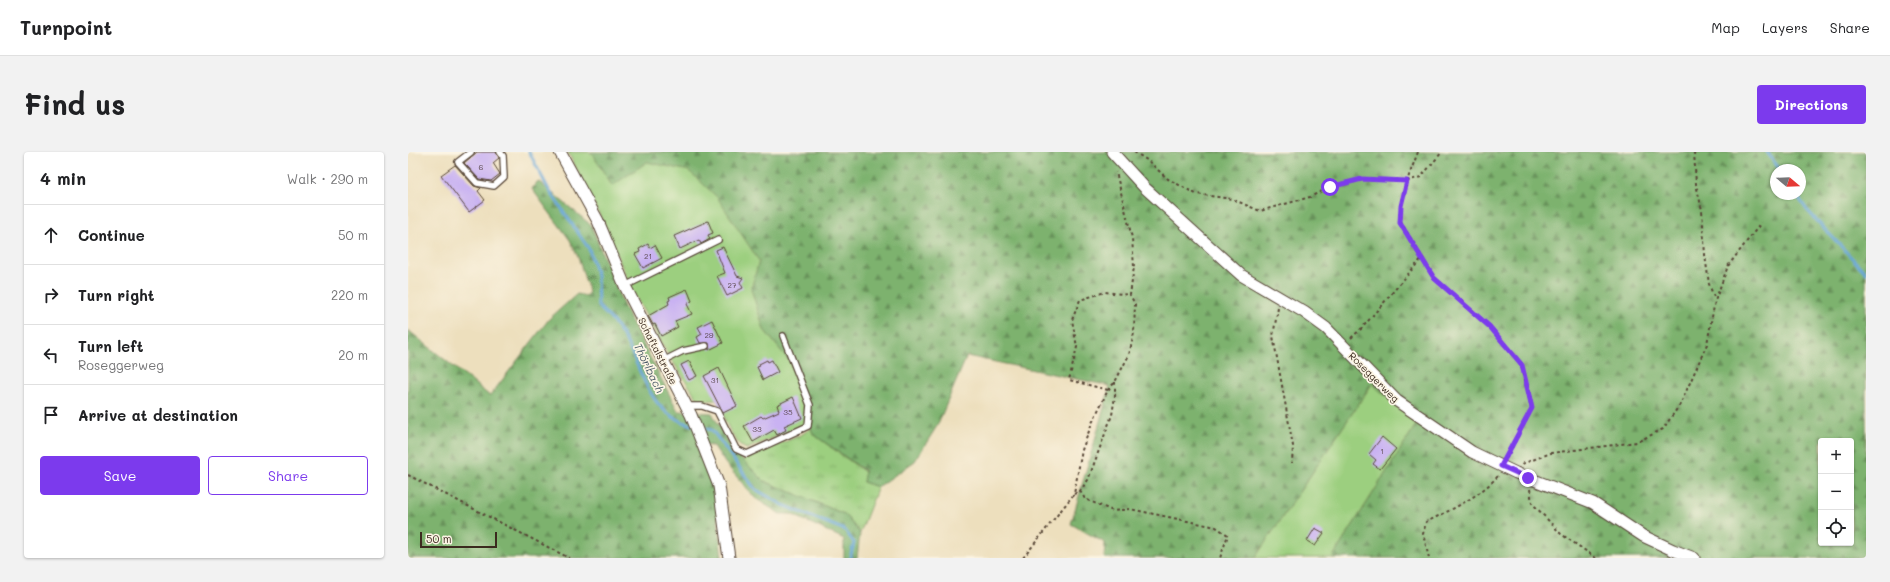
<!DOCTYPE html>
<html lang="en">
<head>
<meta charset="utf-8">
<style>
  :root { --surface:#fff; --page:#f2f2f2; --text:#202124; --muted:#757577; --line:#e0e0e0; --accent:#7c3aed }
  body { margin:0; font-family:Mali,sans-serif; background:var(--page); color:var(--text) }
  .controls { position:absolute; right:12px; bottom:12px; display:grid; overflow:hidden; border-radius:4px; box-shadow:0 1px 3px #0004 }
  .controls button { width:36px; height:36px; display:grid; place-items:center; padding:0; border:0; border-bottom:1px solid var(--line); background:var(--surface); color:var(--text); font:20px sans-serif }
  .compass { position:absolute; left:1362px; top:12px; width:36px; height:36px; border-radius:50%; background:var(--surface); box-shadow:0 1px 3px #0004; rotate:109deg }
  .scale { position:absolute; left:12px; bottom:10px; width:77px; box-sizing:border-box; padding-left:4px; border:2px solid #3b2a1e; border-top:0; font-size:11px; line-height:14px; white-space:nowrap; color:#3b2a1e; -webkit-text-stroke:3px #fcf5e5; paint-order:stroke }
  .stop { position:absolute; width:12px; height:12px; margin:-9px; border:3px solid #7c3aed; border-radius:50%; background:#fff }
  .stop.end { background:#7c3aed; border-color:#fff; box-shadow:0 1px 4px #0008 }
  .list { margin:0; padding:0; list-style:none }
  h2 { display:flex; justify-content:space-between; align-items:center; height:52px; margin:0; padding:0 16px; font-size:17px }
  h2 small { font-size:13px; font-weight:400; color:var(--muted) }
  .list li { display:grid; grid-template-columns:26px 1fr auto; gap:12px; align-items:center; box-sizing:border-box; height:60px; padding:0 16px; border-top:1px solid var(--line) }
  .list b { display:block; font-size:15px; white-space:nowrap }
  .list p { margin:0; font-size:13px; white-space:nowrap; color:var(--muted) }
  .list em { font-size:13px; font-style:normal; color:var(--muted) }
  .actions { display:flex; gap:8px; padding:12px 16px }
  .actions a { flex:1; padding:9px 0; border:1px solid var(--accent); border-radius:4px; text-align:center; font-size:14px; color:var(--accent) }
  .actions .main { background:var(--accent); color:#fff }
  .icon { flex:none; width:22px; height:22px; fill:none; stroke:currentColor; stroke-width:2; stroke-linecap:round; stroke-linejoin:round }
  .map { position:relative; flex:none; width:1458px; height:406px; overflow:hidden; border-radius:4px }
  header { display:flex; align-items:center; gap:24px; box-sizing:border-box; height:56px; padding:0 20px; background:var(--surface); border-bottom:1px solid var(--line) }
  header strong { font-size:19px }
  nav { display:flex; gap:22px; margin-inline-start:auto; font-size:14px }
  .intro { display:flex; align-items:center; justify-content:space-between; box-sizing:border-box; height:96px; padding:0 24px }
  h1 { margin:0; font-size:28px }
  .button { padding:10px 18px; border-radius:4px; background:var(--accent); color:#fff; font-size:14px; font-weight:700 }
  main { display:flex; gap:24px; padding:0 24px }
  aside { flex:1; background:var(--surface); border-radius:4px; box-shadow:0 1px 3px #0004 }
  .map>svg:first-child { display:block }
  .grass { fill:url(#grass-tufts); stroke:#6c7c4e }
  .forest { fill:url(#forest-firs); stroke:#5c6e46; fill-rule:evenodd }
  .garden { fill:#9ccf7f; stroke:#6c7c4e }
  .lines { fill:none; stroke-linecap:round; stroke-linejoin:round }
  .stream { stroke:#60a3d4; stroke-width:3 }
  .building { fill:#c9b2f2 }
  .service-casing { stroke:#564536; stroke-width:8 }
  .minor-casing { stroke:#564536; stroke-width:13 }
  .path { stroke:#564536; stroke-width:2; stroke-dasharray:3 3; stroke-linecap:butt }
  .service { stroke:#fff; stroke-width:5.5 }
  .minor { stroke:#fff; stroke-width:11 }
  .route { stroke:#7c3aed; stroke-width:5 }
  .labels { text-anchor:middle; stroke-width:3.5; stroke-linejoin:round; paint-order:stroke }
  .number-label { font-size:8px; fill:#5e4c53 }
  .street-label { font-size:10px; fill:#3b2a1e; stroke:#fcf5e5 }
  .water-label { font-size:11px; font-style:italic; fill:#4a5a67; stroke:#fcf5e5 }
</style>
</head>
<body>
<header>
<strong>Turnpoint</strong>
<nav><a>Map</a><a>Layers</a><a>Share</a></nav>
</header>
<div class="intro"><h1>Find us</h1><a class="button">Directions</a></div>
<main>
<aside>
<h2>4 min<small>Walk · 290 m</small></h2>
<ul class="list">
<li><svg class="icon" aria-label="ahead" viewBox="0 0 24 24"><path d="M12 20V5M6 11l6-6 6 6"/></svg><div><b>Continue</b></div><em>50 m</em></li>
<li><svg class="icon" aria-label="right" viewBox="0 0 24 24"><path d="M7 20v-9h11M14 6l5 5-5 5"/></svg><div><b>Turn right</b></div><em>220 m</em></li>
<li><svg class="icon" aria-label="left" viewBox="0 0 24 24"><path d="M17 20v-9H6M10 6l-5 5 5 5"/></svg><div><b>Turn left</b><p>Roseggerweg</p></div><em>20 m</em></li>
<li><svg class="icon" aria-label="arrive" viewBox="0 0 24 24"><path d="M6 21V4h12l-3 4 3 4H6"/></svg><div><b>Arrive at destination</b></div></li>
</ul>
<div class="actions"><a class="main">Save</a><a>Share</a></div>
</aside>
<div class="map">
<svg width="1458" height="406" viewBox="0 0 1458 406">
  <defs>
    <pattern id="grass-tufts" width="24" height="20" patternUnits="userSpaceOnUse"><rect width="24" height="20" fill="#9ccf7f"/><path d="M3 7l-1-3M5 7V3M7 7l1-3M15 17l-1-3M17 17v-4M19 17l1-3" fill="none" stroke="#87b26d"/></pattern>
    <pattern id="forest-firs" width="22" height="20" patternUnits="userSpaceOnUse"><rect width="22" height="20" fill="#7db26e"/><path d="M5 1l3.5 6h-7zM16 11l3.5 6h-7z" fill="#68915a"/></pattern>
  </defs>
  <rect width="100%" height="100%" fill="#fcf5e5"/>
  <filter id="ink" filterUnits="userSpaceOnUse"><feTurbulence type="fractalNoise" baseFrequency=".025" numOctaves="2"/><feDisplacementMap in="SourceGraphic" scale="8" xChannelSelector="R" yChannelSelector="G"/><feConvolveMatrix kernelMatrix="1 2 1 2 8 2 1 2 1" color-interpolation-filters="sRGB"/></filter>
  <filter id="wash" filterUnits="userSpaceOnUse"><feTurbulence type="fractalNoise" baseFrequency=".012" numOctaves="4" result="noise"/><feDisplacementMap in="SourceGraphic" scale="16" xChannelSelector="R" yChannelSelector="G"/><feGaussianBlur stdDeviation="0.9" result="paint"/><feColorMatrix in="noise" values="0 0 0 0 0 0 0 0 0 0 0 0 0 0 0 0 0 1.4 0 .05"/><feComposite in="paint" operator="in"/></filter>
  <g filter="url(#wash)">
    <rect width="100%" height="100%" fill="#eddfbd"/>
    <!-- grass -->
    <path class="grass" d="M403,276l2,6 52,38 -2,10 15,5 -18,46 -16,-19 -80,-33 -22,-21 59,-25z"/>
    <!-- forest -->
    <path class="forest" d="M183,0h1275v406h-534l85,-135 -45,-39 -117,174h-151l1,-15 -34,-19 39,-138 -143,-30 -30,70 -22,35 -37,26 -15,-5 2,-11 -52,-37 -22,-71 -27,-33 -13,-41 8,-28 -147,-75zM1368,18h24v24h-24zM1413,289h30v102h-30z
      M130,29l53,44 33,82 54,104 34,2 20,36 32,32 80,33 16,19 -3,25h-13v-19l-53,-25h-11l-25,-16 -30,-35 -11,-17 -18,-1 19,47 7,66h-314v-228l82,66 59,-77 28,-25 9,2 3,-4 -11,-35 -8,-17 -38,-51z"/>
    <!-- garden -->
    <path class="garden" d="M160,0h23l21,34 35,-24 42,9 28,26 42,64 -8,28 13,41 27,33 17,57 -6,6 -55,23c-14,-4 -25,-36 -30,-49l-18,1 -30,-45 -38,-67 -24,-59z
      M964,232l45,39 -85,135h-77z"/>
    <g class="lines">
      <!-- stream -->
      <path class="stream" d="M121,0l20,38 40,59 8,27 1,30c9,9 18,17 24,28 21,34 24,79 70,91
        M1359,0l13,18
        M1388,42l11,16 59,63
        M291,275l13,3 43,59 28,16 62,25 9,13 -4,15"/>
    </g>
    <g id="blocks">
      <!-- building -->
      <path class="building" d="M69,0h19l3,6 -6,5 7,11 -9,7 -12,-2 -15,-16z
        M47,13l19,21 7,2 -3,3 7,9 -16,12 -28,-37z
        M300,69l5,12 -5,2 2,4 -9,5 -2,-4 -19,9 -6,-13z
        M240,92l2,4 5,-3 7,13 -19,10 -8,-14 5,-2 -1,-3z
        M315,95l14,29 6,2 -3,4 3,6 -16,8 -10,-20 8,-3 -9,-23z
        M279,137l5,12 -5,3 5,10 -17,7 3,6 -17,9 -6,-12 -2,1 -5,-9 21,-12 -1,-3 2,-1 -1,-3z
        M304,168l11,23 -14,7v-7h-9l-3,-6 5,-3 -4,-7z
        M359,208l1,2 4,-2 6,12 -15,8 -6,-13 3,-1 -1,-2z
        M281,209l8,15 -8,4 -8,-15z
        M311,216l18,38 -14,7 -19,-37z
        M385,245l9,21 -18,8 2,4 -9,5 -3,-5 -21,12 -9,-16 17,-10 2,2 16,-7 -2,-6z
        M974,285l14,12 -16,20 -7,-5 3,-4 -7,-6z
        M907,376l9,5 -9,13 -8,-5z"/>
    </g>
  </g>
  <g filter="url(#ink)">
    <use href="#blocks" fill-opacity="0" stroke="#564536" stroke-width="1"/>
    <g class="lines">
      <!-- service casing -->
      <g class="service-casing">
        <path id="service" d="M63,0l-13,10 19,21 17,3 10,-9 -1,-21 -3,-4
          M217,134l93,-46
          M255,209l20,-10 23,-5
          M278,254h16l15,5 19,38 11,5 61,-28 2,-21 -27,-69"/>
      </g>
      <!-- minor casing -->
      <g class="minor-casing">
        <path id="minor" d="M152,0l38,69 27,65 66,129 28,71 10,72
          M704,0l33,36 96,87 63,37 22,16 71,73 75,51 44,21 77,30 50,33 30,14 21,8"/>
      </g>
      <!-- path -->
      <path class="path" d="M726,0l13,8 21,19 28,15 36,5 28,12 50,-14 20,-10 33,-8 44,2 14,-4 21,-25
        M1010,0l-11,29 -6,25v17l33,55 56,49 32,38 10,43 -26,50
        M1286,0l2,32 6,26 3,45 4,29 6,16
        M870,156l-5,28 20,110 -1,17
        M943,186l11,-10 60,-70
        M700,238l-39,-10 8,-33 -5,-27 8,-20 25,-8 25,3
        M1114,312l29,-11 86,-11 26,-13 18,-26 26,-59 8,-43 13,-35 33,-43
        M0,323l161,83
        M1122,337l2,14 29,31 35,24
        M672,339l5,8 28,12 17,-2 86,18 12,8 -8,23
        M666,342l6,-3 8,-11 24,-65 3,-19v-14
        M615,406l51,-64 8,-44 10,-27 16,-33 7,-8 14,-27 5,-22 1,-29 -5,-9 4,-28 -2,-29 -16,-66
        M1021,406l-6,-24 3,-12c27,-13 53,-25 73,-47"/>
      <!-- service -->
      <use href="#service" class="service"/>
      <!-- minor -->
      <use href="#minor" class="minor"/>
    </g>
  </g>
  <g class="lines" filter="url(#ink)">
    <!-- route -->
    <path class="route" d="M922,35l32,-8 45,2 -6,25 -1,17 34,55 56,49 32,38 10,43 -31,58 27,12"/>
  </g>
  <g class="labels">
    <!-- number labels -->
    <g class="number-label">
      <text x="73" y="18">6</text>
      <text x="240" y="107">21</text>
      <text x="324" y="136">27</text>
      <text x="301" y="186">29</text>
      <text x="307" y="231">31</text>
      <text x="380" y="263">35</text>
      <text x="349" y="280">33</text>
      <text x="974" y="302">1</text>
    </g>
    <!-- street labels -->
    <g class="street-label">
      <text transform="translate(250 199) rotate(63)" y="4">Schaftalstraße</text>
      <text transform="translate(966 225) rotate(45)" y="4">Roseggerweg</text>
    </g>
    <!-- water labels -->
    <g class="water-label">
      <text transform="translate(241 216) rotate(64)" y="4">Thörlbach</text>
    </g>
  </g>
</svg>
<div class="controls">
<button>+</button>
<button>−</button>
<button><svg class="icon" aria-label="locate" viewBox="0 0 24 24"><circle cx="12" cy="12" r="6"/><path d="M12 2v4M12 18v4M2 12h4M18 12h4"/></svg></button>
</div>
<svg class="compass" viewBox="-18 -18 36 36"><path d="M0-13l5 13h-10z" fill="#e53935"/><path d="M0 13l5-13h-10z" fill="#757577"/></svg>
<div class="scale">50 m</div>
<div class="stop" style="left:922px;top:35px"></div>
<div class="stop end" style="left:1120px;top:326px"></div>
</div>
</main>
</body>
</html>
